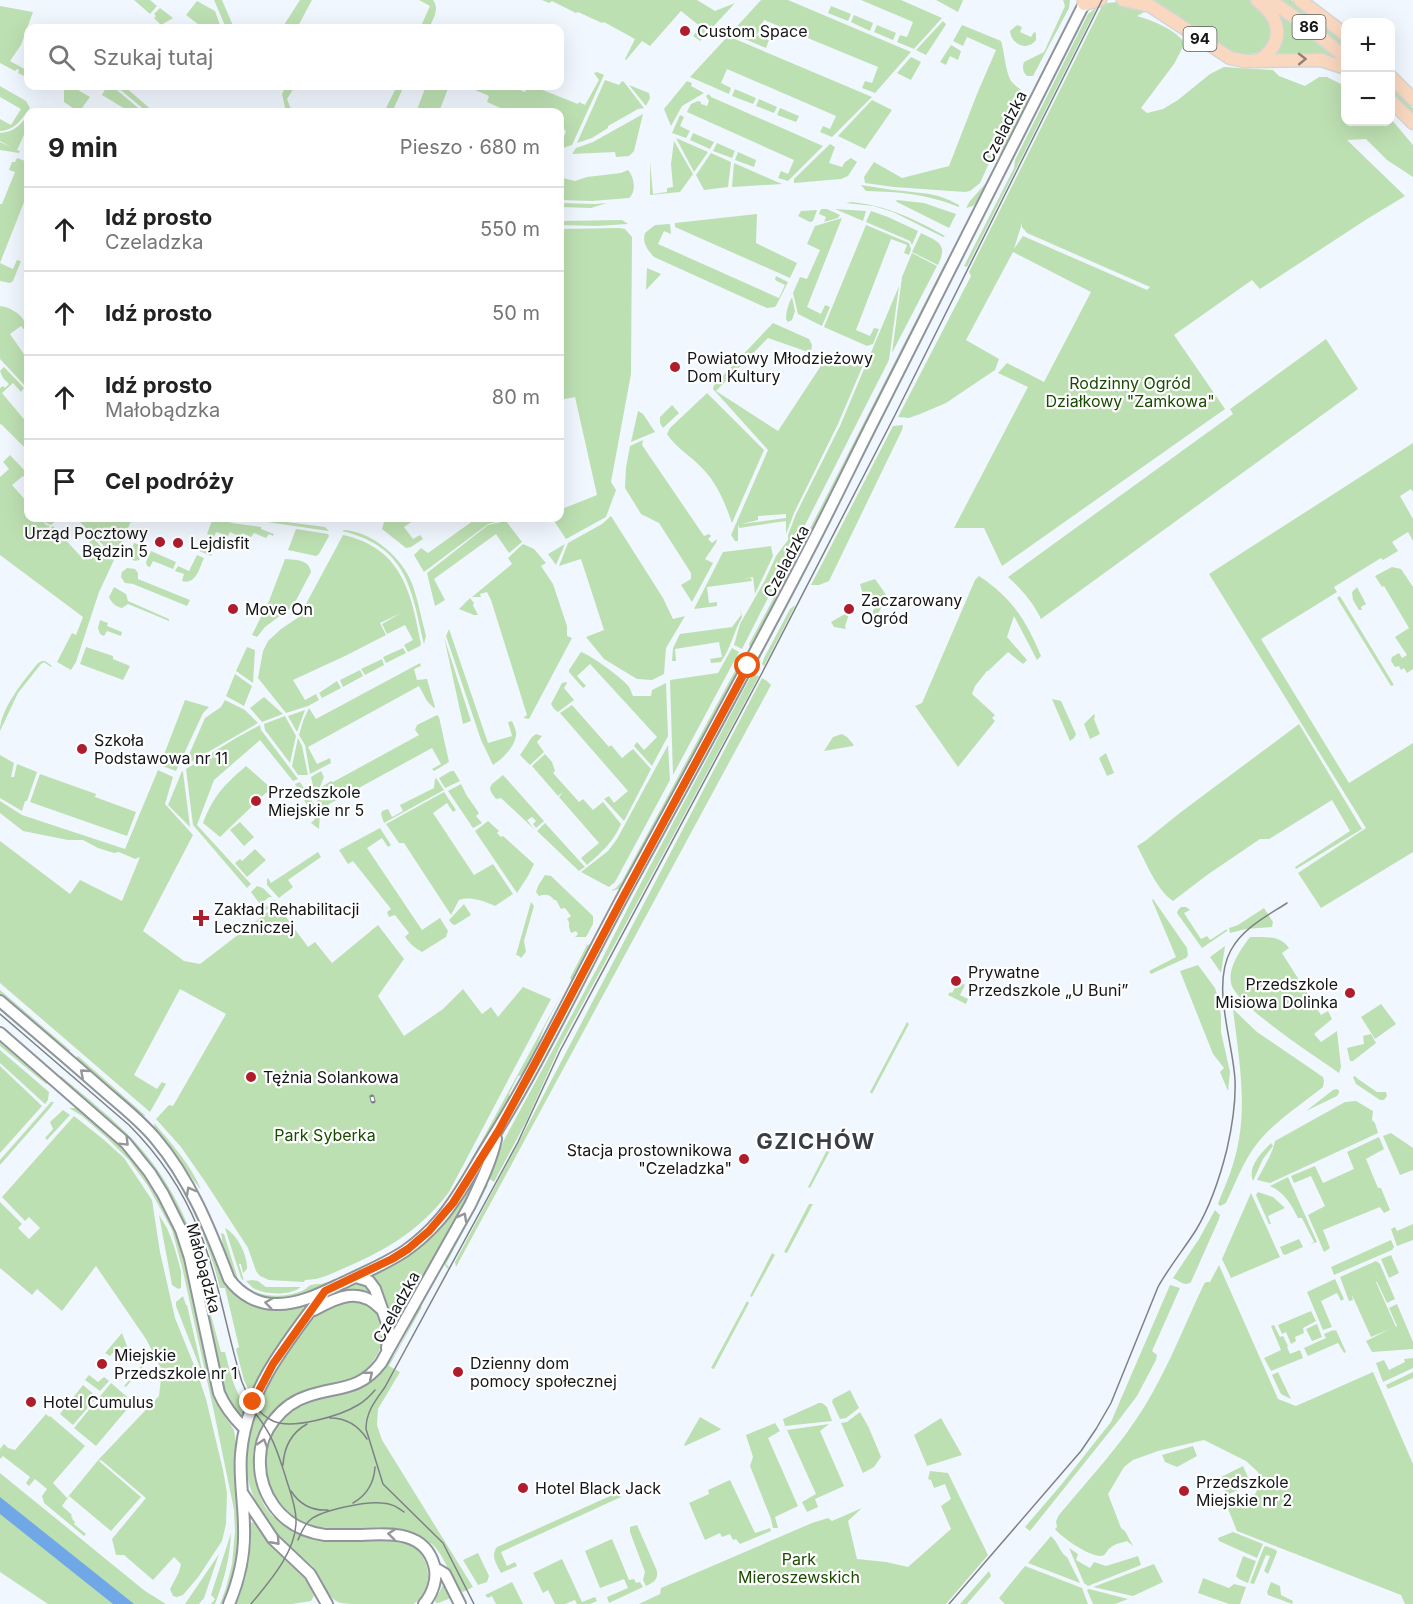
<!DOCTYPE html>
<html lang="pl">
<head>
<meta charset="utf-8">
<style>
  :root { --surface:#fff; --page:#f6f6f6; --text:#222; --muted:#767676; --line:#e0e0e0 }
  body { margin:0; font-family:Inter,sans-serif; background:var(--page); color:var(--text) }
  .controls { position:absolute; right:18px; top:18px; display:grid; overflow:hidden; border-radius:12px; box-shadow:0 6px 24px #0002 }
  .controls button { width:54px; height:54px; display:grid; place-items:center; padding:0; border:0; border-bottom:2px solid var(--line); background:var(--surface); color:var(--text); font:30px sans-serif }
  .stop { position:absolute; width:18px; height:18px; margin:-14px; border:4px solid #ea580c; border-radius:50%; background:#fff }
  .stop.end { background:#ea580c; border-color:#fff; box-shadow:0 2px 6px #0008 }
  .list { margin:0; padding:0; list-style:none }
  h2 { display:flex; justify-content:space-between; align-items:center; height:78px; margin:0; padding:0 24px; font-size:26px }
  h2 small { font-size:20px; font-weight:400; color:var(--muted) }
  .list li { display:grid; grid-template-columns:39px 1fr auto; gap:18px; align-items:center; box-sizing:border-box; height:84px; padding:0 24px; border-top:2px solid var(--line) }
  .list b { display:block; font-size:22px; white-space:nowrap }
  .list p { margin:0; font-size:20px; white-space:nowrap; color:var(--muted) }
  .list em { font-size:20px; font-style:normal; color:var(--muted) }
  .icon { flex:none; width:33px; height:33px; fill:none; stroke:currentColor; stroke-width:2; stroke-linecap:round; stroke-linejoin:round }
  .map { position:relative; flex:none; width:1413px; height:1604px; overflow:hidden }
  .search { position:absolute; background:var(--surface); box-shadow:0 6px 24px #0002; left:24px; top:24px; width:540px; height:66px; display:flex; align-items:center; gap:15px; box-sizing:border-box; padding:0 21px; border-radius:12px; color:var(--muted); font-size:22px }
  .panel { position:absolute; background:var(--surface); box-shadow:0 6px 24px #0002; left:24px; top:108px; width:540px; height:414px; border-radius:12px }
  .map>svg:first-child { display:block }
  .green { fill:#bde0b2; fill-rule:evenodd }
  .water { fill:#70a8e7 }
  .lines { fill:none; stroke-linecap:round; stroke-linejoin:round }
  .secondary-casing { stroke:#8f959b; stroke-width:14 }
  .primary-casing { stroke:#d5d5d5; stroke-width:15 }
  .secondary { stroke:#fff; stroke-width:10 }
  .primary { stroke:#fad8c0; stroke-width:12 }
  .tram { stroke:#7e8287; stroke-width:1.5 }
  .rail-casing { stroke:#7e8287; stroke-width:5 }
  .rail { stroke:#fff; stroke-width:3; stroke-dasharray:9; stroke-linecap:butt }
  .oneway { stroke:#928174 }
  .oneway2 { stroke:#959697 }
  .route { stroke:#ea580c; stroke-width:8 }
  .poi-dot { fill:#af1c2c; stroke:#fff; stroke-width:2 }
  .labels { text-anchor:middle; stroke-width:4.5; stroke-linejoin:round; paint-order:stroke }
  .shield { fill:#fff; stroke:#5a5c5d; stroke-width:1.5 }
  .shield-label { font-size:15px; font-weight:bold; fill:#141618 }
  .poi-label { font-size:16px; fill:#141618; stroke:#fff; text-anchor:start }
  .street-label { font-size:16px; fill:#141618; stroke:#fff }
  .park-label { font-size:16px; fill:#194b01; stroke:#fff }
  .district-label { font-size:22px; font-weight:bold; letter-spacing:1.5px; fill:#3a3e44; stroke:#fff }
</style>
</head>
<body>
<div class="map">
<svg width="1413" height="1604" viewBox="0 0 1413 1604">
  <rect width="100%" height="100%" fill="#f1f7ff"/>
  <!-- green -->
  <path class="green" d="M134,0h16l7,6 -7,8z
    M214,0h8l12,28h-8z
    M300,0h12l-15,28h-15z
    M419,0h14c7,9 0,19 -4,28h-7l-1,-2 9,-20z
    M542,0h155l18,11 20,-8 -35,38 -7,-5 8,-9 -20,-16 -31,35 -8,-5 -16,19 -1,-1 10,-20 -31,-17 -2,1 -24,-11 -2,1 -24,-12 -3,2z
    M761,0h27l123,52 -36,41 -13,-5 3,-7 7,2 6,-16 -114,-47 -7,15 12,5 -3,8 -35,-15z
    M861,0h40l41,18 -28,31 -17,-7 3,-7 7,2 6,-15z
    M936,0h27l-5,12z
    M1063,0h7l-1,8 -36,68h-6c-4,-4 -5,-8 -3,-14l20,-10 21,-46z
    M1150,0h102c4,4 10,9 14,14 9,13 9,35 -10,39 -7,2 -16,1 -24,0z
    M1281,0h10l4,3 33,25 17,16v7l-54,-45z
    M197,1l18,10 6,17h-18l-17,-13z
    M1117,2l14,2 15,7 -9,5c17,5 37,13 48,27l-11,21 -33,44 6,5 16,-4 15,-9 32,-26 14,-7 49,3 6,6 26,10 14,-9h8l18,9 1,36h44l1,-3 22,26v32l-26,-17 -21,-21 -19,1 58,56 -38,23 -107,70 -8,-9 -78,55 51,74 -223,157 -18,-38h-30l74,-141 -30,-14 9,-10 37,19 47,-90 -78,-40 -47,88 33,19 -4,11 -49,33 -26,11 -11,4 -11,-1 73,-141 -2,-4 133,-266 5,-3zM1022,223v4l5,6 123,54 -3,3 -124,-54 -9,13z
    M0,6l33,6 -12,33 -11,16 18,10v8l-2,-1 1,-3 -2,-1 -1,2 -6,-3 1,-3 -2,-1 -2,2 -15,-8z
    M831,6l20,8 -3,7 -20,-8z
    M1097,7l-130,260 -3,-1 50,-98 1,-8 73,-146z
    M160,8l13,10 -12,7 -7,-7 2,-2 -2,-2z
    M854,15l19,8 -3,8 -19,-9z
    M1278,15l11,5 43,36 -61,1c16,-14 16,-24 7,-42z
    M943,21l3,3 -1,2 -19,29 -10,-5z
    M877,25l19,8 -3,7 -19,-8z
    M962,25l39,16c4,13 4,29 10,40 3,4 8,7 11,10l-42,92 -10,8 -5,1 -71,-5 -29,-4 -1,-6 10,-15 28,16 47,-12 28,-72 19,-44 -29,-13 -4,9 -10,-5z
    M1017,25l5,2 -2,5 11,5 3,-5 2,1v7c-9,12 -25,4 -26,-9z
    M728,36l144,61 -40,40 -12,-5 3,-6 7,3 6,-13 -109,-47 -6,14 10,5 -2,6 -39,-17z
    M951,45l10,6 -3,9 -8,-4 -4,9 -6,-3z
    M911,57l10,5 -10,18 -14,-7z
    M597,72l7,3 -32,70 -12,4v-3l6,-15 -6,-3v-16h-42l-11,-4 -2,2 -18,-8 2,-6 -23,-10h43l16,6 3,-6h13l-1,3 38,15 1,-2 6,3 14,-25 -5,-7z
    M605,80l14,5 3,-4 2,1 20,26 -6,1 -30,17v2l-16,10 -15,5z
    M687,81l5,2 -1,3 13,7 -22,13 -11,20 -7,-17z
    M629,85l20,8 1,5 -4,8z
    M1390,85l23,23v7l-22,-23z
    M0,86l26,15 4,7c-9,12 -15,22 -30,23v-12l11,6 10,-16 -21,-12z
    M64,86h7l19,11 -11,15 -15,-10z
    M107,86h5l31,26h-13l-28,-17z
    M116,86h8l30,26h-7z
    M286,86h9l-8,13 5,13h-6l-4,-18z
    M397,86h7l-12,26h-8z
    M426,86h23l-10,26h-23z
    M735,89l21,9 -3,6 -21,-8z
    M709,94l2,3 112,49 -35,35 -10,-3 3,-7 7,3 6,-14 -107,-48 4,-8 7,-3 3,1v2l6,2 2,-5 -3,-5z
    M1028,95v7l-26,52 -4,1z
    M759,99l18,8 -3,6 -18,-7z
    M872,100l20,10 -27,39 -27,-13z
    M780,108l19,8 -3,6 -19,-7z
    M28,114v12l-11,24 3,1 -1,2 -19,-3v-8l11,5 -11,-6v-8c14,-1 21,-8 28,-19z
    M643,114l-9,37 -5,5 -13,1 -1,-5 -43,2 4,-6 17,-6z
    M680,115l4,2 -4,9 10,5 -4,7 -14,-5z
    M693,133l21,9 -4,7 -20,-9z
    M676,138l32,14 -14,20z
    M674,141l19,33 -13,18 -30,3v-33l3,32 14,-2v-4l6,-1 -2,-23z
    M717,143l18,8 -3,7 -19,-7z
    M830,144l5,3 -6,16 13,4 3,-5 6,-4 6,4 -9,14 -7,3 -47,4v-4z
    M738,152l18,8 -2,7 -19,-7z
    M711,153l20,9 -3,25 -24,3 -8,-15z
    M17,158l11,4v30l-28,71 13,6 4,-9 4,1 -8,20 -3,2 -10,-2v-77h2l13,-32 -6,-2 3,-8h3z
    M998,160h1l-21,41 -5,5 -7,2 4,-7 15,-17z
    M734,163l48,21 -50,3z
    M628,170c6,7 9,21 1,28l-37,3 -32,-1 3,-22 12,3 12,-4 34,-4z
    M861,185c15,2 29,5 43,6 24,3 33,2 55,14v2c-33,-13 -57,-15 -93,-16z
    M897,200l27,3 32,11 -7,14 -52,-26 -1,-1z
    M851,202c34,3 64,17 94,34l-2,1 -50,-25 -20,-6 -27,-3z
    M560,203l35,1 12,-1 -16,5 -31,-1z
    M821,209h6l13,6 -2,3 -14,4 2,-5 -7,-3z
    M835,209l31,2 -3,10z
    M817,210l-4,11 -3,1 -12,-6 3,-5z
    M871,211l17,6 30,14 -6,14 -2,-4 -44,-19z
    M757,214l-1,29 41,20 -7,15 -115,-51v-4z
    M842,218l-35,89 14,7 4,-9 5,2 -8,19 -24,-12 -5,-21 7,-16 7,2 13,-29 -13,-6 8,-18z
    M622,220l6,4 -32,2 -36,-1v-4z
    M670,224l1,10 -7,-3 -6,13 121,54 6,-13 -10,-5 1,-4 12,6 -11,22 -2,3 -8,1 -113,-51c-7,-7 -12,-15 -9,-24l10,-8z
    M866,225l43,18 2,6 -2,6 -5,-2 3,-8 -16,-6 -35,91 14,6 4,-8 5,1 -6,15 -6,2 -43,-19z
    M619,228l6,1 7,8 -1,137 -20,108 5,8 -10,27 -40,22 -14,-21h8v-11l2,2 35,-14 -22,-98 -15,3v-171z
    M921,233c18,9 27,11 17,32l-26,-13z
    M912,253l25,13 -45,87 10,-76z
    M945,263h2l-148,293 -49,92 -1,-4 48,-90z
    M647,268l14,6 -15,16z
    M899,286l-10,74 -147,289 -8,-4 6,-21 25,-44 11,-24 12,-16v-5l8,-21 44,-88z
    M792,297l3,14 -3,9 -4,2 -2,-3c0,-7 2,-15 6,-22z
    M0,306c14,2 26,11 28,26l-1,1 -6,-7 -11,8 18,26v29l-28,-30z
    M773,323l36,16 3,6 -1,8 -43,-15 -52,53 62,40 50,-76 27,12 4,-6 5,2 -26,61 -44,89 -8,21v-13l-47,7 -1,-4v17h-3l-4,-6 37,-85 -55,-61 1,-4zM786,514v4l-45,6 17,-4v-4z
    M1326,339l32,50 -317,230c-8,-17 -19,-29 -33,-42l225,-163 -3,-5z
    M4,367l20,21 -3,4 -8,-9 -11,10 26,31v21l-3,3 -24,-24 -1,1v-37l3,-2 2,2 4,-4 -6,-6 -3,-7z
    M707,393l57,57 -32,73c-7,-20 -15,-40 -30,-55 -11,-12 -26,-20 -35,-34l3,-6z
    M672,405l7,8 -16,15 -3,-5v-6z
    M638,411l5,3 12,18 -24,10z
    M903,425l-1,5 -73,151 -10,4h-8l82,-159z
    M643,440l-1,5 62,91 5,-2 2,2 -3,3 4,4 5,-4 -1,4 -11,16 8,4 -21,39 -11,-17 10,-6v-6l-32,-50 -18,-9 -16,-26 1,-20 4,-22z
    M1413,443v49l-2,-3 -11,7 13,23v22l-5,-9 -16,10 6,9 -15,9 -2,-2 -47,29 3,5 -76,47 88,144 64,-40v109l-92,56 -23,-35 68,-45 -157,-254z
    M10,455l18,19v8l-5,-6 -11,9 16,18v15h31l-8,7 -5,-2 -5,-4 5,6 4,1 -12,12h2l13,-12 31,34 11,-10 -6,-7 4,-5 21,22 -15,32 -23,70 -5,8 -14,-8 15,-29 4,2 7,-18 -83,-62v-78l9,-8 -6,-7z
    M611,516l52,82 10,21 12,-3 -19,32 -2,26 -12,6 -15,-1 -33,-20 -18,-22 18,-7 -23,-71 -22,7 9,-23 34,-19z
    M76,518h55l1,1 -17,38z
    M213,518l19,5 29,4v2l13,5 -1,2 -4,-2 -3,4 -12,-5 -3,4 -9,-4 -2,4 -10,-5 -2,4 -12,-4 -2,5 -7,-3z
    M388,518h29l-13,9 9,12 7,-4 3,4 -12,8 -5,1 -24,-19 3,-10z
    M477,518h27l1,2 -17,4 -64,48 -10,-17 7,-7 7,5z
    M271,520l54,7 4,4 -62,-9z
    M506,521l16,21 -13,11 -13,-19 -62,45 11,21 -10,6 -8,-33 61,-48z
    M296,529l32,5 1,2 -10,18 -3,2 -28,-6z
    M345,530c6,1 13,2 19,5 22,9 43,31 50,54 5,16 8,32 12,47l-2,8c-13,-57 -17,-97 -82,-113z
    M343,535c59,13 68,57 78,109l-1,2 -12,6 -4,-7 9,-5 -8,-15 -18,9 -5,-10 19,-11 -21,10 6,12 -41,21 -52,24 12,20 11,-6 3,6 -11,6 -22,7 -28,-35 5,-27 5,-10 13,-12 18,-12z
    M204,538l13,6 -6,12 -12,-5z
    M134,543l6,2 3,7 -4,8c-5,2 -7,0 -10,-3z
    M523,544l11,5 12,14 -5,3 12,18 14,42v10l5,2 -43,81 -5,-1v-1l3,-2 -36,-115 -4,-8 -7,2 1,3h-9l40,-33 -4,-6z
    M565,544l-9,21 -8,-11z
    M771,546l2,10 -18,38 -2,-17 -9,2 7,-1 1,3 -45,6 2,16 8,-1v4l-23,3 29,-57z
    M151,551l25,11 -3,7 -20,-8 -3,6 -3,-1 -1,-4z
    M197,555l7,3c-5,11 -8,27 -22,23l2,-7 -9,-3 3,-5 11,5z
    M285,559c11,1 24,0 26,13l-18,34 -28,21 -8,10 -5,-2 17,-34z
    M1392,567l9,2 12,18v82l-6,4 -3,-5 -3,2 -2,-4 -4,1 -4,-6 1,-4 7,-4 3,5 5,-3 -12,-18 14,-9 -25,-42 -2,1 -7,-11z
    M127,568l8,1 3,4v6l52,21 -3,6 -54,-22 -8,-1 -4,-6 1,-5z
    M979,576c33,22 47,44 62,80l-4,4 -23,-44 -7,21 20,23 -4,4 -15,-12 -20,19h-1l-12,15 -3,8 23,21 -3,3 3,3 -37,46 -43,-61 7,-3 53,-123z
    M875,579l12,17 -10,20 -5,-2 3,-8 -2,-5 -9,-3 -4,-14z
    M114,587l12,7 2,7 41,18v2l-41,-17 -6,4c-5,-1 -11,-5 -13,-11z
    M1357,587l9,17 -5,3 1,3h-3l-6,-10 -1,-8z
    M1340,596l54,89 -3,1 -54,-88z
    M470,598l4,5 -1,2 5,10h-4l-15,-6z
    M794,606h1l-31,60 -2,-2 2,-6 26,-49z
    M740,607l2,10c-8,14 -11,31 -21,45l-10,1 -1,-4 12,-2 -3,-15 -44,7 1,12h-4l1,-13 7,-14 52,-7 9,-12z
    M850,611l-5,15 1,3 -12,-2 -3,-5z
    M100,620l8,3 -1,3 15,6 -1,4 -14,-5 -3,5 -4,-2 -2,-6z
    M449,629l39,114 24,-7 -4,-14 4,-1c2,5 5,10 4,15 -2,12 -14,23 -23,29l-12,-25 -35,-104z
    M444,637l27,84 -8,3z
    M86,647l27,9v3l17,7 -7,14 -43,-16z
    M247,647l8,3 -2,33 -17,-12z
    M403,648l3,5 -20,10 -3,-6z
    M732,648l7,4 -66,123 -3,-95 48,-7z
    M581,652c8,2 43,27 48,35 2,2 2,6 4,9h18l1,-6 14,-7 2,53 -16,30 -18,-20 3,-4 7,8 13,-13 -67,-73 -13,12 9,10 -3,2 -14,-16v-2z
    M747,653l-124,231 -4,5 -9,2 6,-3 6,-7 122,-227z
    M382,659l2,6 -19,10 -4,-6z
    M42,661h3l7,5 -1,1 -7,-5 -3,2 -23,29 -18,38c0,-22 24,-51 38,-68z
    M420,663l1,3 -7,3 3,11 10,-1 8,28 -1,1 -7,-7 -8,-15 -111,61 9,17 13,-6 1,5 -21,11 -5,-29 -6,-10 4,-14 6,-13 7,11z
    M360,670l3,6 -20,11 -3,-7z
    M235,674l17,12 -8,20 -18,-10z
    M754,675l5,1 -199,370 -33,74 -33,62 -6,-4 16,-38 97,-179 33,-65 116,-218z
    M762,678l5,3 4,4 -315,582 -1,-5 85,-160z
    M337,681l4,7 -19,10 -3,-5z
    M566,682l1,1 -3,5 10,12 -16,12 -4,-3 -3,-5 11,-21z
    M264,697l19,17 -21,8 -12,-14z
    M1052,699l9,2 15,33 -2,4 -4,3z
    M185,700l24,7 -6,6 -27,58 -16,-6z
    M225,700l20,10 13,13 -74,43 21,-48 16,-11z
    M572,705l37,42 2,-2 11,13 11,-9 18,20 -27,52 -20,-22 5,-3 5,7 14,-12 -68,-78z
    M305,710l-8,22 -9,-16z
    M1094,714l1,2 -1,3 6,15 -10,5 -6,-15z
    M437,715l2,2 10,45 -15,9 -2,-2 9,-5 -9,-16 -110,60 -5,-7 6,-15 8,-5 2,1 86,-47 -4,-5 2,-5z
    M285,716l11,20 -6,27 -25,-33 -1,-6z
    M1299,724l63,105 -66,40 -1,-2 55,-36 -18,-31 -63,39h-9l-53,36 -34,26c-17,-12 -26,-37 -36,-55l8,-5 36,-29z
    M260,725l1,5 37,49 -5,2 -33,-41 -46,40 -17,45 54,59 -4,4 -54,-63 -7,-56 50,-31z
    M536,734l6,2 -5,6 7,10 -14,13 -10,-10 12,-18z
    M842,734l5,3 7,8 -1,1 -29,5 9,-14z
    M298,738l4,8 6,29h-10l-6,-9z
    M668,745l2,35 -55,102 -6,5 -28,-15 27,-21 9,-12z
    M1106,753l8,20 -7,3 -8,-18z
    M545,754l7,8 3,9 -2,2 26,29 4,-3 10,11 10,-8 18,22c-8,18 -19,28 -34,41l-6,-7 18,-15 -40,-46 4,-5 -5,4 -26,-30z
    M0,755l14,8 -3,14h3l3,-13 20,8 -10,29h-2l-3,10 -22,-13z
    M246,766l25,22 -51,49 -17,-14c11,-28 20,-37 43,-57z
    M158,770l15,7 -8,27 28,31 -50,96 41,30 16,3 77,-59 31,42 7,-5 17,21 46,-38 26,34 -26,37 26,40 39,-27 20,-20 19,25 9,-7 7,10 25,-30 28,12 -102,193c-34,45 -73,63 -123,84l-10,3 -11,1 -1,2 -35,-2 -9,-4 -4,-5 -8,-23 -42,-65 -25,-36 -25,-28 13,-14 4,1 53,-92 -46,-25 -46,86 23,14 5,-7 4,2 -16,28 -150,-129v-142l70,53 10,-14 42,21 18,-44 -5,2 -16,-7 -5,1 -16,-5 -15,-8h-15l-45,-9 -23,-18v-12l22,14 103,34z
    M182,771l1,1 7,55 -22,-22z
    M321,771l3,6 -9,22 -3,-3 2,-6 -3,-13z
    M451,771h3l6,10 -15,7 -6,-10z
    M40,774l56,20 -1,3 41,15 -9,24 -97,-34z
    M503,775l41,46 -8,7 -3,-4 3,-3 -4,-4 -5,3 8,10 -34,-32 -5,1 -5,-7 -1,-4 2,-4z
    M436,778l8,12 -60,33 -3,-9 1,-3 6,-2 4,8 11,-6 -3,-6 34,-17 1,-9z
    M300,782l20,32 -1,15 -8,-6 4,-4 -20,-35z
    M461,784l6,12 12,17 -3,3 6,7 -9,5 -25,-37z
    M444,792l12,18 -3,2 -6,-9 -14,10 41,62 19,-11 20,30 -18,12c-12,-5 -23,-10 -36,-6l-8,15 -47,-72h-5l-13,-19z
    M488,821l11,10 -2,2 4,4 2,-1 31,28 -6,12 -11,17 -42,-62z
    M240,822l14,15 -10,9 -14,-16z
    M545,823l40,44 -6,4 -42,-40z
    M380,828l11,17 -3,2 -6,-9 -15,10 55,82 18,-12 8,13 -2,6 -24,15c-8,-5 -11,-7 -17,-15l4,-4 -14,-18 -6,2 -2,-5 4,-3 -38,-48 -5,3 -9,-14z
    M255,849l11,11 -19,17 -12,-14 5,-4 2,2z
    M318,852l3,5 -33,23 5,7 -14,11 -12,-13v-6l1,-1 3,5z
    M545,875l6,1 42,40v8l-7,13h-11l3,-3 -2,-3 -5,2 -2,-6v-5l-2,-3 4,-3 -6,-8 -4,1 -5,-9h-2c-4,-6 -9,-6 -15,-4l-3,-4 2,-6z
    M257,886l6,2 9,9h-3l-6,5 4,5 8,-7 1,2 -11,9 -14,-19z
    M1153,899l34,49 1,7 -2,3 -35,16 -2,-3 27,-14 -24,-57z
    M531,902l3,4 -10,35 2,11 -5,6 -2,-2 -3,-1z
    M464,904l7,11 -16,10 -3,-1 -3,-4z
    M1181,907h5l4,3 -6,3 17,26 6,-3 3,4 17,-11v2l-25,17 -25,-35 1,-3z
    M1264,908l9,14 -1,5 -26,2 -16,4 -1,-5 9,-3z
    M1250,937c15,0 30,-2 39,11l-7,5 39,62 7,-4 4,8 -18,15 7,8 16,-11 4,36 -2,6c-21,-15 -104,-68 -108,-90 -3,-16 10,-34 19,-46z
    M592,944l-19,38 -1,-1 -2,-3 17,-33z
    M1225,946l-4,27 -11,-16z
    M1198,965l17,23 3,10 3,18v16l9,40 -2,19 -8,-19 4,-4 -11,-14 -33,-83z
    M958,982l7,3 -5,10 8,4 -2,5 -18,-9 2,-3 2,1z
    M0,990l70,60 -1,4 -69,-59z
    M562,993l-18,35 -14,36 -6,11 -6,1 -9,18 1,5 -58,101 -35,36 -3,-1 16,-13 20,-23z
    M1381,1004l15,20 -21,15 -14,-22z
    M0,1008l64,55 -1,1 -63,-54z
    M1233,1009l24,23 66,45 1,4 -1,6c-21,17 -52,37 -67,58 -13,17 -21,39 -30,58l-6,3 -2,-2c5,-14 12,-28 16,-43 15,-51 5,-100 -1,-152z
    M907,1022l2,2 -37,70 -2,-2z
    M1371,1034l5,9 -23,18h-3l-3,-13 17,-4 -1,-8z
    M0,1039l49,43 -3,2 -46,-38z
    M0,1050l49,42 -1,8 -3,4 -45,-41z
    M78,1056l68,60 -5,-1 -66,-56z
    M0,1066l42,40 -42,47z
    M69,1067c25,22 53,42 76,66 19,20 33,45 46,68 11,19 17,40 25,59 5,11 8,24 17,32 19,18 46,17 70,15l1,2 -54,84 -6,-13 -8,-31 3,-2 -14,-59h-5c-14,-56 -37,-108 -76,-152 -23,-25 -50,-46 -76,-68z
    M61,1076c26,22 53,43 76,68 38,42 59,93 73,148l-5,1 16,59h4c5,18 8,38 21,54l-4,10 -10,-9 -8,-17 -41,-167c-13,-30 -31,-59 -53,-83 -20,-23 -47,-42 -70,-63z
    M1355,1076l3,3 19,13h9l1,4 -3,4h-4l-24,-16 -3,-7z
    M1336,1089l3,1v3l-2,3 -31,15 27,-21z
    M1356,1101l17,10 -1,9 3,3 3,10 -108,50 -13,-3c6,-12 16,-27 18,-39l70,-39z
    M51,1102h3l-4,6 -50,57v-5z
    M69,1108h11l40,35 32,42 16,29 7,17 8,23 31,140 7,16 13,20 2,14 -1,44 2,12 2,28 -1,17 -6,33 -8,26h-4l6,-16 6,-24 3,-33 -1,-21 -20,-98 -32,-145 -10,-37 -24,-44 -19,-26 -22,-22 -25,-22z
    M63,1110l7,5 -23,25 -2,-2 8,-9 -3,-7z
    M74,1116l29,23 21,19 28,42 8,52 15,66 23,57 8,24 17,71 4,23 -1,31 -4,17 -23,35 -16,19 -6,2 -4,-1 -3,-7 9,-17 2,-8 -7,-7 -21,23 -29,-25h-8l-4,-16 34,-41 -45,-38 -2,1 42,36 -30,34 -42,-35 -7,10 10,9 -1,2 2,1 -1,1 3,3 -1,2 12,10 -2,2 -40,-33 -2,-7 5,-7 -12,-10 -6,7 -3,-3 4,-6 -27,-21 -3,3v-10l4,-5 4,4 7,2 31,-36 3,3 1,-1 35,30 -32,37 14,15 33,-40 59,-62 3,-26 -16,-31 -50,-73 -34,45 -25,-22 -5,6 -32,-27v-66l22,22 -4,4 11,11 11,-11 -11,-11 -4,4 -23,-24z
    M154,1123c17,20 38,43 47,67l-46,-60z
    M1391,1133l22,15v22l-13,5 -17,-39z
    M1379,1137l5,12 -18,10 12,29h3l9,22 -6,3 -4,-6 -57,23 7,18 -6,4 -16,-37 17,-9 -14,-30 -17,7 -3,-7 24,-10 8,17 31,-14 -7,-17z
    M831,1142l2,3 -23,43 -2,-1z
    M1271,1143l2,3 -10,13 -10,22c-6,-14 9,-29 18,-38z
    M483,1163l1,2 -21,43 -70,125 -3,-17 -18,-41c29,-16 59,-32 79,-59 11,-16 19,-39 32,-53z
    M1288,1177l29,65 -7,2 4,-2 -12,-24h-4c-7,-14 -13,-25 -28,-32z
    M485,1183l3,2 -42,79 3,3 -1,2 -4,-5 1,-4z
    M1258,1192l15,5 12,11 -17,8 3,8h-2l-13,-29z
    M1251,1193l29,64 -49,21 -9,-19z
    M809,1204h4l-26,49 -3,-1z
    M1215,1210l5,5 -1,4 -28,63c-6,5 -12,-1 -18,-4l26,-39z
    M159,1215l8,13 7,18 7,25v17l-3,1 -6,-4z
    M1413,1224v16l-16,6 -6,-17 4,-2 2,4z
    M225,1228c12,6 23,28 22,41l-4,4 -2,-9h-2l5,17 -3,-3z
    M221,1233l3,1 14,45c12,18 42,20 61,13 5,-1 8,-5 12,-7 3,-1 7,-1 10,-1 18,-5 35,-16 52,-23l2,1c-34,16 -76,44 -114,34 -7,-2 -16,-5 -21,-11 -13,-13 -16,-34 -19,-52z
    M1299,1239l4,8 -18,8 -2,-1 -3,-7z
    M1391,1240l3,7 -2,3 -58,25 -3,-8z
    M772,1253l3,2 -23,42 -2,-1z
    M1391,1255l8,18 -10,5 -8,-19z
    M1376,1261l4,3 15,35 -8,4 -10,-21h-1l20,45 1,-1 -8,-18 8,-4 16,38v7l-41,3 -6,-11 24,-12 -19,8 -19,-42 1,5 -4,1 -9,-24z
    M1219,1265l59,134 18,7 77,-34 40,92v140h-8l-4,-9 -164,-64 -13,-32c6,-1 9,2 15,2 17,2 22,-15 19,-29l-12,-11 -42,-21 -46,11 -25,9 -9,7 -16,27 13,34 4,3 8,15 -6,-5c-6,2 -13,3 -17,7 -3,2 -4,6 -6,7 -9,6 -43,-18 -49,-26l2,-2 -1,-6 3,-6c30,-36 63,-71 87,-111 23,-38 39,-80 58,-120l2,-2h4z
    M1335,1279l9,20 -3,2 -4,-8 -16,8 11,26 -9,3 -16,-38z
    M252,1280l6,1 8,6h35c-11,9 -36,8 -48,1 -1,-1 -6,-6 -7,-7z
    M359,1282l6,2 11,13 -55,3 34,-17z
    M1170,1285l10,3 -28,63 5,4 -1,5 -19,36 -19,25 -88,110 -5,-4 36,-42 50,-63z
    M183,1296l3,9h1l17,73 -28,-72v-4z
    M353,1299c7,3 15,4 20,9 21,20 7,52 -13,66 -17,12 -41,11 -60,19 -33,14 -51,51 -45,85 5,23 11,36 31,48 27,18 52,15 83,14 10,-1 21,-2 31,1 30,8 38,43 14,63 -17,0 -34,0 -50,0 -7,0 -16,0 -23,-1 -18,-6 -18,-26 -30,-38 -7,-6 -14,-12 -21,-17 -18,-16 -33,-38 -40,-61 -14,-49 12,-96 38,-135 10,-14 18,-29 31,-40 10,-7 22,-9 34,-13z
    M747,1301l2,2 -35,66 -3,-1z
    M420,1306l2,1 -33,59 11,6 -22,37 -1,16 5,15 91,147 -10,5 -5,-4c-8,-13 -14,-32 -25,-43 -48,-45 -125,19 -162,-56 -6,-13 -7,-30 -2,-44 10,-35 37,-43 69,-50 12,-3 23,-5 33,-13 22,-16 36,-52 49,-76z
    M1311,1311l5,10 -13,7 1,5 -9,4 1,4 -5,3 -5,-12 -4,2 -4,-9z
    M1317,1324l5,13 -10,4 -6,-12z
    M1274,1325l6,12 3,-1 5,10 -1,1 3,7 10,-4 3,8 -32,13 -7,-13 17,-8 -10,-24z
    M1333,1330l1,1 2,-1 10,22 -2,1 -6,-10 -30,13 -4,-8 22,-10 -2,-4z
    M122,1333l8,21 14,11 -18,22 -2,-1 18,-21 -23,-19 -9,10 -5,-3z
    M1413,1358v10l-30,14 -7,-19 8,-3 5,10 16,-8 -1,-3z
    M1278,1372l13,27 -10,-5 -9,-19z
    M1413,1372v6l-25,11 -2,-4z
    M89,1375l9,7 6,-5 5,4 -9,10 -15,-11z
    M111,1383l22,19 -37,44 -22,-18z
    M83,1385l14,12 -24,28 -13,-11z
    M850,1390l9,18 -13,10 -6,1 -8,-17 1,-3z
    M819,1403h3l5,4 5,14 -47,5 -2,-7z
    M860,1412l9,16 12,29 -7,10 -11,6 -22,-50 6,-1z
    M700,1417l21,12 -1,1 -35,16 -1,-1z
    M941,1418l21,37 -35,11 -13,-31z
    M775,1423l5,8 -12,7 30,68 -23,11 3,11h-5l-2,-9 -21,-53 3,-9 -7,-22z
    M829,1424l-9,7 24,55 -29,13 3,8 -11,5 -5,-10 14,-8 -29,-64z
    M1193,1446l4,10 -20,11 -12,-5 -3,-7z
    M1243,1466l8,18 -24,11 -8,-17z
    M930,1471l18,2 40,82 -42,49h-307l21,-10 1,-6 151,-65 16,-5 4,3 30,-13 -14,13 9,38 29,3 22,5 43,-38 -10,-23 10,-7 -6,-15 -11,4 -3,-8 -3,-1z
    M0,1473l145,118 21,13h-118l-48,-32z
    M730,1480l25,53 15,-5 1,3 -31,13 -4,-5 -3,1 -3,-6 -8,3 -2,-4 -15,7 -16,-37 20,-9 -1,-4z
    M619,1492l2,5 -120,55 6,14 8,-4 2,4 -16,7c-4,-8 -11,-17 -4,-26z
    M252,1522l4,2 15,20 30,27 8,10 5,15 -3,5 -19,3h-57c8,-26 13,-52 14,-79z
    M637,1525l20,46c1,9 -3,11 -11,15l-3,-6 2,-8 -15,-40v-5z
    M1233,1532l30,12 -6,14 -38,-17 -1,-3z
    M231,1533c-1,25 -7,48 -16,71h-4l4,-5 -4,-4z
    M1051,1536c7,6 9,17 16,21l13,26 -52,-20z
    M612,1539l17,41 5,-1 2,4 4,-1 3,5 -34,16 -2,-6 21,-9 -4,-9 -24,9 -15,-37z
    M1266,1546l10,4 1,2 -9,22 -4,-3 6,-15 -4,-1 -12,29 -4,-1 14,-36z
    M1069,1548l9,6 -2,6 14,8 4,-6 12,4 32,-10 3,9 -53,21 -4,-3z
    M478,1553l11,23 -2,6 -9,3 -15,-25z
    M219,1554l-15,44 -5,6h-14z
    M1243,1556l13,5 -8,22 -9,-4 -3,-3z
    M562,1559l20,43 13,-5 2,4 -7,3h-13l-2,-4 -10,4h-10l-7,-14 -5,3 -10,-20z
    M1154,1564l9,18 -30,14 -40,-9z
    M1025,1566l57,22 6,16h-83l-6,-6z
    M989,1571l2,5 -24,28h-7z
    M1203,1578l26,10 5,-4 12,3 -6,17h-11l-31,-11z
    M512,1582l11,22h-27l-4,-8 -4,2 -3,-3z
    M1271,1582l9,4 1,9 12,6 -1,3 -24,-9 -1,-3z
    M443,1585l2,1 6,12 -13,5h-2l-1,-3z
    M1089,1589l39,10 -13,5h-22l-6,-14z"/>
  <!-- water -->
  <path class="water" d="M0,1498v-1l134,107h-21l-113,-90z"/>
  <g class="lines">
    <!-- secondary casing -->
    <g class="secondary-casing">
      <path id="secondary" d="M0,1001c34,29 68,58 101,87 18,16 38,31 54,50 35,41 55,91 74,141 11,15 29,26 49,25 24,0 47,-13 69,-23 19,-9 40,-18 58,-30 13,-9 25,-20 36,-33 17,-20 30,-45 44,-68 54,-85 96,-177 144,-265 64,-117 128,-234 189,-353 21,-41 41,-83 62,-124 68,-136 136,-272 206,-408
        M0,1033l126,110 24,30 13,21 18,36 9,28 29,135c6,14 14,24 25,35
        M356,1277l13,4 6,8 13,37 1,7 -2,15
        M314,1310c23,-13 46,-24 67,-1
        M243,1494l30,45 37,35 17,30
        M435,1568l10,6 15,30
        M229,1604c10,-24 16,-51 15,-76 0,-24 -5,-50 -3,-74 5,-63 46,-112 83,-161
        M424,1604c9,-11 14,-26 10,-39 -10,-36 -48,-31 -76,-30 -11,0 -22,0 -33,0 -21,-3 -39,-12 -51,-29 -10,-14 -15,-31 -14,-48 0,-27 22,-54 48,-62 30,-10 52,-5 73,-33l89,-158c10,-21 21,-43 26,-66"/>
    </g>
    <!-- primary casing -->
    <g class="primary-casing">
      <path id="primary" d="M1084,0v4l16,-4
        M1123,0l23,5
        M1141,0l89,58 15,3 76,-1 25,8
        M1257,0c24,18 29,43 1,61
        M1270,0l45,32 31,26
        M1300,0l46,35
        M1390,76l23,23
        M1390,100l23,23"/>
    </g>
    <!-- secondary -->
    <use href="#secondary" class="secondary"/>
    <!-- primary -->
    <use href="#primary" class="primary"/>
    <!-- tram -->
    <path class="tram" d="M0,1014l129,111c30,30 53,64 69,103 21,49 28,103 44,154 6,15 16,32 31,39 19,9 67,-5 85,-16 7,-4 12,-9 17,-15
      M330,1418c16,0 28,7 37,21
      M283,1465c1,-18 8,-32 24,-41
      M291,1491c9,14 21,20 37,19
      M353,1503c14,-8 21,-19 22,-36
      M298,1540c3,-7 6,-15 12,-20 12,-10 56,-19 72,-17 9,0 15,4 22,9
      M251,1604c18,-22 46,-53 45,-84 0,-15 -7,-31 -11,-45 -8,-25 -13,-41 -30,-62
      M474,1604l-31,-61 -60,-59 -17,-55c0,-17 9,-28 19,-42l133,-245 42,-91 202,-378 132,-256 208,-417
      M949,1604l132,-153 15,-22 15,-26 47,-116c11,-20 26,-38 38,-57 15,-25 24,-53 31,-81 5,-22 9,-46 8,-69 -2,-39 -24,-94 -4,-130 12,-22 36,-34 56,-47"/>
    <!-- rail casing -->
    <g class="rail-casing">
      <path id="rail" d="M372,1097l1,4"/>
    </g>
    <!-- rail -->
    <use href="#rail" class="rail"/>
  </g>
  <!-- one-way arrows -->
  <defs><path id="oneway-chevron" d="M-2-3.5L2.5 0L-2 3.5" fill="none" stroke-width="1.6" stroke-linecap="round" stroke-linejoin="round" transform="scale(1.5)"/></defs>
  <use class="oneway" href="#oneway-chevron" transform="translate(1302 59) rotate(-1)"/>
  <g class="oneway2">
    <use href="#oneway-chevron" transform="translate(84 1073) rotate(-139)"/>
    <use href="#oneway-chevron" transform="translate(125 1142) rotate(45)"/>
    <use href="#oneway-chevron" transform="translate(190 1191) rotate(-119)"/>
    <use href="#oneway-chevron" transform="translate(463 1217) rotate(-61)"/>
    <use href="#oneway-chevron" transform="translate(269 1303) rotate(-172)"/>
    <use href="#oneway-chevron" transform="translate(369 1375) rotate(-39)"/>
    <use href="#oneway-chevron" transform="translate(263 1443) rotate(-73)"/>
    <use href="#oneway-chevron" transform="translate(392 1534) rotate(-174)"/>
    <use href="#oneway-chevron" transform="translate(276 1541) rotate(48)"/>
  </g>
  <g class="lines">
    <!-- route -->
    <path class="route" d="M253,1402l20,-38 52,-73 67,-32 16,-10 21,-18 24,-28 46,-73 39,-72 83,-157 127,-235"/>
  </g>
  <!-- markers -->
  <g class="poi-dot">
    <circle cx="685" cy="31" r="6"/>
    <circle cx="675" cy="367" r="6"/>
    <circle cx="160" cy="542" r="6"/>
    <circle cx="178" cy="543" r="6"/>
    <circle cx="233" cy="609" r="6"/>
    <circle cx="849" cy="609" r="6"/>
    <circle cx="82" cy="749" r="6"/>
    <circle cx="256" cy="801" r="6"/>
    <path d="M198 909h6v6h6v6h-6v6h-6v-6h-6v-6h6z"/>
    <circle cx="956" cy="981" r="6"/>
    <circle cx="1350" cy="993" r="6"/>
    <circle cx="251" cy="1077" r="6"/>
    <circle cx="744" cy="1159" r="6"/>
    <circle cx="102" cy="1364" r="6"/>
    <circle cx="458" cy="1372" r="6"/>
    <circle cx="31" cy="1402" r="6"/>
    <circle cx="523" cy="1488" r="6"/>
    <circle cx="1184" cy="1491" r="6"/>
  </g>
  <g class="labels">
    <!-- shield labels -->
    <g class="shield">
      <rect x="1292.5" y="15" width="33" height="24" rx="4.5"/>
      <rect x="1183.5" y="27" width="33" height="24" rx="4.5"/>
    </g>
    <g class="shield-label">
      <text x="1309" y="32">86</text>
      <text x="1200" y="44">94</text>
    </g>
    <!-- poi labels -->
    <g class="poi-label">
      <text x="697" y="37">Custom Space</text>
      <text x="687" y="364">Powiatowy Młodzieżowy<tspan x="687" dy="18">Dom Kultury</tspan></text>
      <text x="148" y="539" text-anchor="end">Urząd Pocztowy<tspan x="148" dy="18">Będzin 5</tspan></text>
      <text x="190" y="549">Lejdisfit</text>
      <text x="861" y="606">Zaczarowany<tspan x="861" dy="18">Ogród</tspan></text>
      <text x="245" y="615">Move On</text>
      <text x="94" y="746">Szkoła<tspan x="94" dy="18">Podstawowa nr 11</tspan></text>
      <text x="268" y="798">Przedszkole<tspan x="268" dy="18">Miejskie nr 5</tspan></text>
      <text x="214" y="915">Zakład Rehabilitacji<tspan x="214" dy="18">Leczniczej</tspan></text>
      <text x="968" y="978">Prywatne<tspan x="968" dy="18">Przedszkole „U Buni”</tspan></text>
      <text x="1338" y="990" text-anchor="end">Przedszkole<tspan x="1338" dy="18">Misiowa Dolinka</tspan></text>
      <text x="263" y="1083">Tężnia Solankowa</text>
      <text x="732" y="1156" text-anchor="end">Stacja prostownikowa<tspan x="732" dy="18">"Czeladzka"</tspan></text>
      <text x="114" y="1361">Miejskie<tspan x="114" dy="18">Przedszkole nr 1</tspan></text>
      <text x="470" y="1369">Dzienny dom<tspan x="470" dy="18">pomocy społecznej</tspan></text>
      <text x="43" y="1408">Hotel Cumulus</text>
      <text x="1196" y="1488">Przedszkole<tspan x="1196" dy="18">Miejskie nr 2</tspan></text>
      <text x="535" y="1494">Hotel Black Jack</text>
    </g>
    <!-- street labels -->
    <g class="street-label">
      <text transform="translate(1004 127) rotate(-63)" y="6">Czeladzka</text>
      <text transform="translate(786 561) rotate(-62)" y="6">Czeladzka</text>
      <text transform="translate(204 1268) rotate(75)" y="6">Małobądzka</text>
      <text transform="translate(396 1307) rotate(-61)" y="6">Czeladzka</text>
    </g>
    <!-- park labels -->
    <g class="park-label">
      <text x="1130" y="389">Rodzinny Ogród<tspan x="1130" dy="18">Działkowy "Zamkowa"</tspan></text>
      <text x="325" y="1141">Park Syberka</text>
      <text x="799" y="1565">Park<tspan x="799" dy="18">Mieroszewskich</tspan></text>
    </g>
    <!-- district labels -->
    <g class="district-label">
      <text x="816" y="1149">GZICHÓW</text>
    </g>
  </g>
</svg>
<div class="controls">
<button>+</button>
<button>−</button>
</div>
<div class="stop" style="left:748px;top:666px"></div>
<div class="stop end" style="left:253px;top:1402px"></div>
<div class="search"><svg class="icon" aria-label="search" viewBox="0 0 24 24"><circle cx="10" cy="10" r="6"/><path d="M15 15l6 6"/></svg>Szukaj tutaj</div>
<section class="panel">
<h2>9 min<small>Pieszo · 680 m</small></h2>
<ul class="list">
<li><svg class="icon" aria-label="ahead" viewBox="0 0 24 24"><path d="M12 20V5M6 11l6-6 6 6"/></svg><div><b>Idź prosto</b><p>Czeladzka</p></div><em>550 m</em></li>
<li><svg class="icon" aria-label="ahead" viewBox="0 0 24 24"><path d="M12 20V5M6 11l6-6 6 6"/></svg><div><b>Idź prosto</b></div><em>50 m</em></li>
<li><svg class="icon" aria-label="ahead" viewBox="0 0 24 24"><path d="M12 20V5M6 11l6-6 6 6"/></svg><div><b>Idź prosto</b><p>Małobądzka</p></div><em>80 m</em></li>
<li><svg class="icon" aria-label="arrive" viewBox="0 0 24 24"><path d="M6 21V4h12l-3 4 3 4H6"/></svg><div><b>Cel podróży</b></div></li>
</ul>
</section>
</div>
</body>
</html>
